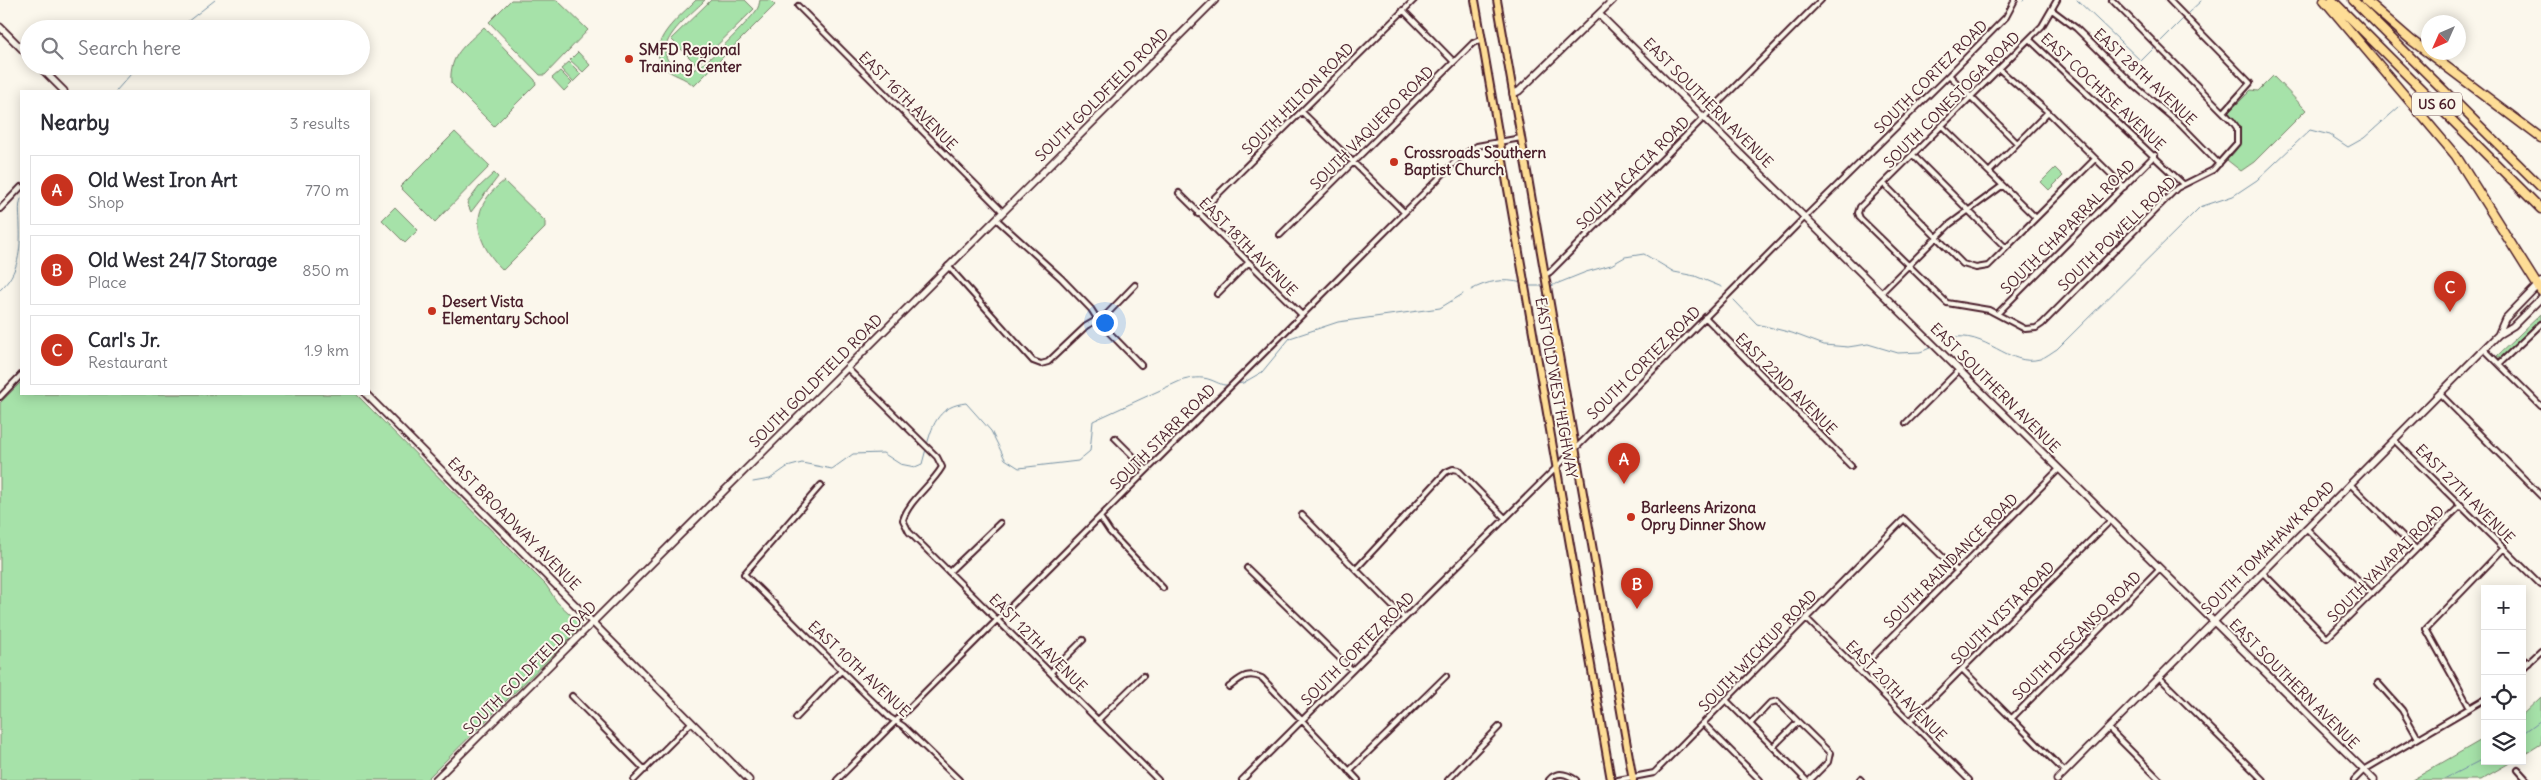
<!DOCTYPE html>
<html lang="en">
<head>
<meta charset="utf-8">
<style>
  :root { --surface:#fff; --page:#f2f2f3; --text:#2b2b33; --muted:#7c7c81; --line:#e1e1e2; --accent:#c8321e }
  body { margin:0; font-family:Delius,sans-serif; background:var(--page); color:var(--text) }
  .controls { position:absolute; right:15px; bottom:15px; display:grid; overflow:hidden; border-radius:0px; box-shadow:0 2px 12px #0003 }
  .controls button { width:45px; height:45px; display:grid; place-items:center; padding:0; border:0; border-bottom:1px solid var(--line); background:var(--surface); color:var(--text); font:25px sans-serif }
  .compass { position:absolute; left:2421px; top:15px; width:45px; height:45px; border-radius:50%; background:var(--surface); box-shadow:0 2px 12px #0003; rotate:225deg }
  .you { position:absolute; left:1104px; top:322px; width:18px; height:18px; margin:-12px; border:4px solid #fff; border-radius:50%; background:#1a73e8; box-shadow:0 0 0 8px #1a73e833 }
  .badge { display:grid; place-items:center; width:32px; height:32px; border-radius:50%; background:var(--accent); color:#fff; font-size:16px; font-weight:700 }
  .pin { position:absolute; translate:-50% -41px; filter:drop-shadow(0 1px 2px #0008) }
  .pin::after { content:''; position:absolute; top:26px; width:18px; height:15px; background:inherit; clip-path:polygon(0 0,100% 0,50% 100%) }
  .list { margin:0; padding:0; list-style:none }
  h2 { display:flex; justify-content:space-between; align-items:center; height:65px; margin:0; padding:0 20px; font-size:21px }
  h2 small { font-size:16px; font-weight:400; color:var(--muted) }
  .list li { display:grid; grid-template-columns:32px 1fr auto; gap:15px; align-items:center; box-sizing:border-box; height:70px; margin:0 10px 10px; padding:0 10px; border:1px solid var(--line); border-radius:0px }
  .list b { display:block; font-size:19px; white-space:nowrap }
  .list p { margin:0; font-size:16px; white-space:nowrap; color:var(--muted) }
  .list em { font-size:16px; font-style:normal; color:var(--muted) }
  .icon { flex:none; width:28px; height:28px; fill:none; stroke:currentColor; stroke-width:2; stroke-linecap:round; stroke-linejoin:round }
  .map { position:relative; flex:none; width:2541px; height:780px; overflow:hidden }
  .search { position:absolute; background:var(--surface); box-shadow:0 2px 12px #0003; left:20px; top:20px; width:350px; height:55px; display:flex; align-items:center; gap:12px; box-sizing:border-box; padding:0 18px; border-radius:28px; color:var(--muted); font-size:19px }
  .panel { position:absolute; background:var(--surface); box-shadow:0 2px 12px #0003; left:20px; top:90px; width:350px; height:305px; border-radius:0px }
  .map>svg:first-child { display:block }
  .green { fill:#a6e2a9; stroke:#78806a }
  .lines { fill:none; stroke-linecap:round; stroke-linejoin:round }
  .stream { stroke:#7691a4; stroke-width:1 }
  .street-casing { stroke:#4a1f2b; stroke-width:8 }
  .secondary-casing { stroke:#4a1f2b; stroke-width:9 }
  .primary-casing { stroke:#4a1f2b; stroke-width:10 }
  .highway-casing { stroke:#4a1f2b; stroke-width:11 }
  .street { stroke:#fbf7ec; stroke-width:4 }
  .secondary { stroke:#fbf7ec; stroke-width:5.5 }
  .primary { stroke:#fedd96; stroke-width:6 }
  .highway { stroke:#fedd96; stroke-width:8 }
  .poi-dot { fill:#c8321e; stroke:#fbf7ec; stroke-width:2 }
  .labels { text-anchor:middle; stroke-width:4; stroke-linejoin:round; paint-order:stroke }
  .shield { fill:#fbf7ec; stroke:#7f6065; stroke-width:1 }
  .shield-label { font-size:14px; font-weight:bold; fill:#4a1f2b }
  .poi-label { font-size:15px; font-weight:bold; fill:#4a1f2b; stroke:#fbf7ec; text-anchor:start }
  .street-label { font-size:15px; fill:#4a1f2b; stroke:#fbf7ec }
</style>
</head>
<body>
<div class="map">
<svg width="2541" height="780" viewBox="0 0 2541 780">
  <rect width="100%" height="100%" fill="#fbf7ec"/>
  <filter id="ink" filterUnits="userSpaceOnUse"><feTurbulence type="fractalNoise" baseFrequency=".02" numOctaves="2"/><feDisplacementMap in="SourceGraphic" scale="10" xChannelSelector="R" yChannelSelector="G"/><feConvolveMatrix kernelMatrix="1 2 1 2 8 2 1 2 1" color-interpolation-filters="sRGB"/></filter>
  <g filter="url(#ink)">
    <!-- green -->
    <path class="green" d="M511,0h46l31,30 -43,45h-5l-51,-53z
      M696,0h9c-14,15 -57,45 -32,66 7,5 15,6 22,3 10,-3 54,-48 61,-58 3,-4 3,-7 4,-11h10l5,5 -81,81c-10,-10 -22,-10 -30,-19 -20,-25 17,-51 32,-67z
      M711,0h34l9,9 -57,56 -26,-26z
      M484,27l51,53 1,4 -42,42 -43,-43c-2,-29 14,-37 33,-56z
      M578,52l12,13 -7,7 -13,-12z
      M569,62l12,12 -8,8 -12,-13z
      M560,71l12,12 -8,8 -12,-13z
      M2273,76l33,34 -52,52 -13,9 -14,-11c21,-20 14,-27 2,-48l22,-22 7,1z
      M455,132l35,34 -55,56 -35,-35z
      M2055,168l8,8 -14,14 -8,-8z
      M494,173l4,4 -27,35 -4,-9 12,-16z
      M504,181l41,40v7l-42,42c-30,-30 -35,-62 1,-89z
      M395,207l23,23 -13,13 -23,-23z
      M2541,314v7l-5,2 -34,34h-6z
      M21,382v12h335l190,191 11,17 24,22 -3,6 -152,150h-426v-377z
      M2541,697v47l-19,12v-41z
      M2485,738v23h28l-33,19h-68z"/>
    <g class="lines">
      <!-- stream -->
      <path class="stream" d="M2077,0l64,61 13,-13
        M2023,1l1,-1
        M2188,13l13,-12
        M178,29l37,-29
        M2160,42l22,-22
        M116,91l22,-25
        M1528,286h16
        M1551,286l35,-14 25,-7 14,-8 19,-3 30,18 21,4 27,11
        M0,290c19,-17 21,-40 20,-64 0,-10 -2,-19 1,-27
        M1471,290c16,-9 33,-12 51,-7
        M1734,300l23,24 35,9 32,12 24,2 20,-3 30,9 22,-1 10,-4
        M1950,338c35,-9 59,30 90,21 6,-2 12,-7 17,-10l143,-142 33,-11 24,-16 53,-50 20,5 18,12 16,-9 35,-31
        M1234,384l9,-1 19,-11 28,-34 48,-16 102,-14 23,-14
        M927,445c6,-23 13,-39 39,-42l25,28 14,28 14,9 59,-7 12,-10 3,-30 87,-40c10,-3 21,-5 31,-1 8,3 11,6 19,5
        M753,482l17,-3 17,-12 15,-4 30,6 21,-15 30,-1 17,11 15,3 7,-3 4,-15
        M2522,734l19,-14
        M2442,780l43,-22"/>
      <!-- street casing -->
      <g class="street-casing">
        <path id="street" d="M2057,0l-15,26 -182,181 -2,6 2,5 87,85 42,7 36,19 11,-1 6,-4 135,-136 36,-18 24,-27v-15l-5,-7 -120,-121
          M2169,0l81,83 -26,29
          M798,6l205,206
          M1403,10l51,52
          M2052,10l24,18 60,59 45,38 38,39
          M2029,39l154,145
          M1999,69l49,43 76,75
          M1949,75l68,68
          M1302,112l102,100
          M1942,126l94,92
          M1913,155l93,93
          M1989,172l59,-60
          M1884,184l79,80 13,4 12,-2 107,-107
          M1179,193l123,122
          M0,209l21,-22
          M1198,214l216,-214
          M996,219l65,59 30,31 9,14 41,42
          M1280,235l193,-192 9,-4
          M948,266l85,95 8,3 7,-2 38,-36 21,-12 28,-29
          M1545,275l5,-3 271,-272
          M1881,293l69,-69 52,-38
          M1217,294l31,-31
          M1997,314l158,-159
          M1705,317l146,149
          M2484,349l57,57
          M2499,364l42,-40
          M847,368l90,89 5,10c-11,19 -33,33 -39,53l6,12 249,248
          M2440,394l101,102
          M0,397l21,-22
          M1906,423l53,-53
          M1115,438l32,32
          M2394,440l147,145
          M2350,484l66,65
          M821,485l-77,89 122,121 23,22 14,9 56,54
          M1302,515l102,103
          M1100,517l10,15 53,56
          M2306,528l66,66
          M1247,568l105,102
          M1356,569l90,-97 7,-3 5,1 47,48
          M949,572l51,-49
          M2262,572l65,66 134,-133
          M1807,619l162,161
          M2522,657l7,6
          M1962,669l103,103
          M2522,669l19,-18
          M1859,670l200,-201
          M1051,672l32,-32
          M2159,677l104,103
          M2378,683l24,27 16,28
          M1229,687c12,-9 18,-16 33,-9l96,102
          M572,696l73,74
          M1726,700l80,80
          M2470,708l-44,-79 78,-81
          M796,718l45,-47
          M1099,719l44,-43
          M2011,719l148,-150
          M1910,721l201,-201
          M1703,723l57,57
          M1750,724l20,-21 7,-2 53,52 -2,9 -18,18
          M2108,728l52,52
          M1773,747l25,-25
          M2518,770l9,10
          M1349,771l97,-95
          M1860,779l1,1
          M634,780l57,-57
          M837,780l623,-623 17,-11 44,-8
          M1242,780l338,-336 222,-224 147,-145 57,-58 9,-17
          M1448,780l51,-53
          M1549,780c8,-10 18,-6 27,0
          M1618,780l36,-7 250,-254 53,52
          M2354,780l10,-10 121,-71"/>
      </g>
      <!-- secondary casing -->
      <g class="secondary-casing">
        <path id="secondary" d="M1599,14l775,766
          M0,27l29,29
          M39,66l25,25
          M1513,94l6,-3 94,-91
          M2498,335l15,-9 28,-28
          M366,394l383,386
          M435,780l780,-780
          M2057,780l427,-431 14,-14 7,-16 36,-37"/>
      </g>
      <!-- primary casing -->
      <g class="primary-casing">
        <path id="primary" d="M1475,0l136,780
          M1497,0l136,780"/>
      </g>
      <!-- highway casing -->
      <g class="highway-casing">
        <path id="highway" d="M2324,0l132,156 85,135
          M2332,0l209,209
          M2353,0l188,187
          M2365,0l46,40 130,98"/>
      </g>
      <!-- street -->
      <use href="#street" class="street"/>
      <!-- secondary -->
      <use href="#secondary" class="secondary"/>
      <!-- primary -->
      <use href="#primary" class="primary"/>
      <!-- highway -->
      <use href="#highway" class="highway"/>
    </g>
  </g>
  <!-- markers -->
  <g class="poi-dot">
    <circle cx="629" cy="59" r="5"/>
    <circle cx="1394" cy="162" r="5"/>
    <circle cx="432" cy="311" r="5"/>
    <circle cx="1631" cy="517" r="5"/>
  </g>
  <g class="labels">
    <!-- shield labels -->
    <rect class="shield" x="2412" y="92.5" width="50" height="23" rx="4"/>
    <g class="shield-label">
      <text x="2437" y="109">US 60</text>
    </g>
    <!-- poi labels -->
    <g class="poi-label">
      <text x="639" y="55">SMFD Regional<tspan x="639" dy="17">Training Center</tspan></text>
      <text x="1404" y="158">Crossroads Southern<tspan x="1404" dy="17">Baptist Church</tspan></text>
      <text x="442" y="307">Desert Vista<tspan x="442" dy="17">Elementary School</tspan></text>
      <text x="1641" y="513">Barleens Arizona<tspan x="1641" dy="17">Opry Dinner Show</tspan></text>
    </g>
    <!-- street labels -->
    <g class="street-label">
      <text transform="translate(1931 77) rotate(-45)" y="5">SOUTH CORTEZ ROAD</text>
      <text transform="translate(2145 77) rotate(43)" y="5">EAST 28TH AVENUE</text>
      <text transform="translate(2103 92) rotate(43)" y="5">EAST COCHISE AVENUE</text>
      <text transform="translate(1102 95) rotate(-45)" y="5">SOUTH GOLDFIELD ROAD</text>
      <text transform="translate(1298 99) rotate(-45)" y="5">SOUTH HILTON ROAD</text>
      <text transform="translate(1952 100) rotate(-45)" y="5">SOUTH CONESTOGA ROAD</text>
      <text transform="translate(908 101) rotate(45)" y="5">EAST 16TH AVENUE</text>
      <text transform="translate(1708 103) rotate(45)" y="5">EAST SOUTHERN AVENUE</text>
      <text transform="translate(1372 128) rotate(-45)" y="5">SOUTH VAQUERO ROAD</text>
      <text transform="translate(1633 173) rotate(-45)" y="5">SOUTH ACACIA ROAD</text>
      <text transform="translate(2068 227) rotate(-45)" y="5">SOUTH CHAPARRAL ROAD</text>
      <text transform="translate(2117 234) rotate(-44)" y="5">SOUTH POWELL ROAD</text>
      <text transform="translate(1248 247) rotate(45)" y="5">EAST 18TH AVENUE</text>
      <text transform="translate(1644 363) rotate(-45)" y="5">SOUTH CORTEZ ROAD</text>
      <text transform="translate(816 381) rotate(-45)" y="5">SOUTH GOLDFIELD ROAD</text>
      <text transform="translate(1786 384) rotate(45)" y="5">EAST 22ND AVENUE</text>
      <text transform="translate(1556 388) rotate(80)" y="5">EAST OLD WEST HIGHWAY</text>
      <text transform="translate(1995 388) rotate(45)" y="5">EAST SOUTHERN AVENUE</text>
      <text transform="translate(1163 437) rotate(-45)" y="5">SOUTH STARR ROAD</text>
      <text transform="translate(2465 494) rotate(45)" y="5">EAST 27TH AVENUE</text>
      <text transform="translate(514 524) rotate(45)" y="5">EAST BROADWAY AVENUE</text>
      <text transform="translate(2268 548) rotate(-45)" y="5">SOUTH TOMAHAWK ROAD</text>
      <text transform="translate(1951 561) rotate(-45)" y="5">SOUTH RAINDANCE ROAD</text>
      <text transform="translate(2386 564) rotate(-45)" y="5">SOUTH YAVAPAI ROAD</text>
      <text transform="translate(2003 613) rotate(-45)" y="5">SOUTH VISTA ROAD</text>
      <text transform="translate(2077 636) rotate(-45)" y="5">SOUTH DESCANSO ROAD</text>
      <text transform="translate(1038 643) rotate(45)" y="5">EAST 12TH AVENUE</text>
      <text transform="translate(1358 649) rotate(-45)" y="5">SOUTH CORTEZ ROAD</text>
      <text transform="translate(1758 651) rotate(-46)" y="5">SOUTH WICKIUP ROAD</text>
      <text transform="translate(530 668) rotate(-45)" y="5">SOUTH GOLDFIELD ROAD</text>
      <text transform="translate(859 669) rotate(43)" y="5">EAST 10TH AVENUE</text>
      <text transform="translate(2294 684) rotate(45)" y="5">EAST SOUTHERN AVENUE</text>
      <text transform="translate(1896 691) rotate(45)" y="5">EAST 20TH AVENUE</text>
    </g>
  </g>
</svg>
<div class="controls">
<button>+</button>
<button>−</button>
<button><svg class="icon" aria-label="locate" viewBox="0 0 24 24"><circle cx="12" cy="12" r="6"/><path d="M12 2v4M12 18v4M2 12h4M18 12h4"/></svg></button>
<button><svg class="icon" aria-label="layers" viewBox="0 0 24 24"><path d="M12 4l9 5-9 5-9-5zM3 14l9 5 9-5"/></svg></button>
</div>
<svg class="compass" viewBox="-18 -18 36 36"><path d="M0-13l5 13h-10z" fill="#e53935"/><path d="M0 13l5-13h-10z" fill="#7c7c81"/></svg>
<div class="you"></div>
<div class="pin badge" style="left:1624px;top:484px">A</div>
<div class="pin badge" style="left:1637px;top:609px">B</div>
<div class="pin badge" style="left:2450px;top:312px">C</div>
<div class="search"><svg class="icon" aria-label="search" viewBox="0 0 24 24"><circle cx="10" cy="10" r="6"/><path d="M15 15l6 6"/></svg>Search here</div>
<section class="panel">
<h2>Nearby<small>3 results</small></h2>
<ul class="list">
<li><span class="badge">A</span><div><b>Old West Iron Art</b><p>Shop</p></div><em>770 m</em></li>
<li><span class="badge">B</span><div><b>Old West 24/7 Storage</b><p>Place</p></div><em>850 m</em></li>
<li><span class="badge">C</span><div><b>Carl's Jr.</b><p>Restaurant</p></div><em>1.9 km</em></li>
</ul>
</section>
</div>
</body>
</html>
